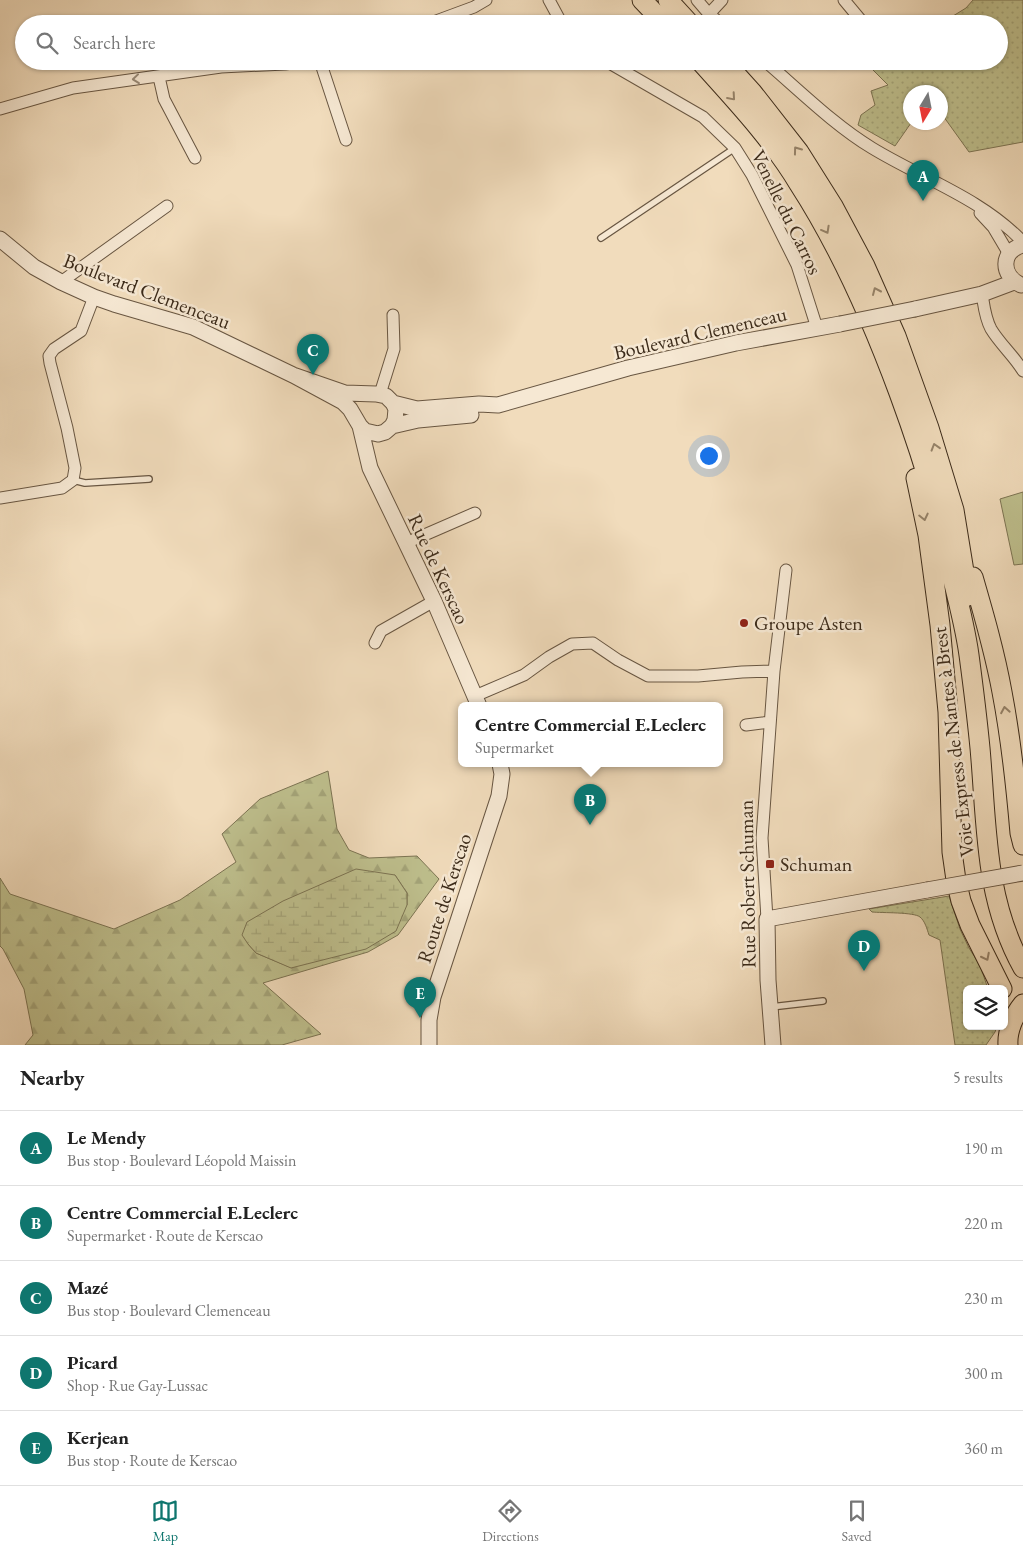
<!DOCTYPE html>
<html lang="en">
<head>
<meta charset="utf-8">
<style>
  :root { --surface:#fff; --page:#f6f6f6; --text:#222; --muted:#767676; --line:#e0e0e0; --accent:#0f766e }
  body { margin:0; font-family:"EB Garamond",serif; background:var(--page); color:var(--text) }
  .controls { position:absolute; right:15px; bottom:15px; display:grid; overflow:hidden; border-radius:8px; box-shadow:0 1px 4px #0004 }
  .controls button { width:45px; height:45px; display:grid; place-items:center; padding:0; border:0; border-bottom:1px solid var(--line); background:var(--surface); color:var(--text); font:25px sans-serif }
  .compass { position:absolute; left:903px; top:85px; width:45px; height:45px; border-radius:50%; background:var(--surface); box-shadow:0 1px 4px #0004; rotate:190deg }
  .you { position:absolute; left:708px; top:455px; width:18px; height:18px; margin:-12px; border:4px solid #fff; border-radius:50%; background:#1a73e8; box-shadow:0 0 0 8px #1a73e833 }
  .badge { display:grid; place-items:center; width:32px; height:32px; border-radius:50%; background:var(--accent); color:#fff; font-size:16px; font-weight:700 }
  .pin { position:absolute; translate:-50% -41px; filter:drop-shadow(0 1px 2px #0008) }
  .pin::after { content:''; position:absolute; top:26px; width:18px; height:15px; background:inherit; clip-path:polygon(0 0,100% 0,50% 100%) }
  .popup { position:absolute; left:458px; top:702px; width:265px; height:65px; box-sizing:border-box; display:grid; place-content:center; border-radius:8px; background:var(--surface); filter:drop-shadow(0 1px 4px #0005); font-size:16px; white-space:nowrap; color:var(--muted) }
  .popup b { font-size:19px; color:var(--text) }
  .popup::after { content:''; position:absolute; left:50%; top:100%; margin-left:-10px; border:10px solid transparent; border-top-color:var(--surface) }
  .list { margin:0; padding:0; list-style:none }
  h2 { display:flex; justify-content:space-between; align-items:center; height:65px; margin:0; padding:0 20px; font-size:21px }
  h2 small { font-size:16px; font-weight:400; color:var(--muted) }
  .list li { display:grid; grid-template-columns:32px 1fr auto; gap:15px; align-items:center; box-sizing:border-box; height:75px; padding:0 20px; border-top:1px solid var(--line) }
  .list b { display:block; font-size:19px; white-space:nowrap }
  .list p { margin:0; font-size:16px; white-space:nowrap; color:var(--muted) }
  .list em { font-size:16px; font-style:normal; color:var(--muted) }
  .icon { flex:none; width:28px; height:28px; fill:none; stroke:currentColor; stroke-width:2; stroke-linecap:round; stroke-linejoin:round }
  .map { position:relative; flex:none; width:1023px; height:1045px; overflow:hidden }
  .search { position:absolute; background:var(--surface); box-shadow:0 1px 4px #0004; left:15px; right:15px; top:15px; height:55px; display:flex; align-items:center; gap:12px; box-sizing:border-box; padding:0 18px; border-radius:28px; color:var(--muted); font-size:19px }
  .sheet { height:440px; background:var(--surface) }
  nav { display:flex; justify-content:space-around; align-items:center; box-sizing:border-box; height:70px; border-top:1px solid var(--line); background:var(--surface); font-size:14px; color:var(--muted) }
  nav a { display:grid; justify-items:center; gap:2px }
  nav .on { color:var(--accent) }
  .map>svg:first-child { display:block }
  .grass { fill:url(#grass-dots); stroke:#7c7453 }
  .forest { fill:url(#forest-firs); stroke:#7c7453; fill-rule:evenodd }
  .wetland { fill:url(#wetland-marsh); stroke:#7c7453 }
  .garden { fill:#bebf8d; stroke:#7c7453 }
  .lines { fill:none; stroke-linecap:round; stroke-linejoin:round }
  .service-casing { stroke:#685642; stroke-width:8 }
  .minor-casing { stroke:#685642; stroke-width:13 }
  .tertiary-casing { stroke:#685642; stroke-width:17 }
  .trunk-casing { stroke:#3b2a19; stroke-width:21 }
  .service { stroke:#f6e8d3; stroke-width:5.5 }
  .minor { stroke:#f6e8d3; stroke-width:11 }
  .tertiary { stroke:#f6e8d3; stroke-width:15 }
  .trunk { stroke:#f1dcbc; stroke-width:19 }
  .tertiary-bridge-casing { stroke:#685642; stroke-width:17; stroke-linecap:butt }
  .tertiary-bridge { stroke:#f6e8d3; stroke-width:15 }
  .oneway { stroke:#988976 }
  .oneway2 { stroke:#96836a }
  .poi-dot { fill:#8f2418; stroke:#f6e8d3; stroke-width:2 }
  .labels { text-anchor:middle; stroke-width:5; stroke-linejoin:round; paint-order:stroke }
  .street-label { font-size:20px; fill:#3b2a19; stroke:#f6e8d3 }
  .poi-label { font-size:20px; fill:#3b2a19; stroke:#f6e8d3; text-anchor:start }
</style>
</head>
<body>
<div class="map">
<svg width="1023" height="1045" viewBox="0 0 1023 1045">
  <defs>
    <pattern id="grass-dots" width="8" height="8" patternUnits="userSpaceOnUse" patternTransform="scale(1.25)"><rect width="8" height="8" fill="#bebf8d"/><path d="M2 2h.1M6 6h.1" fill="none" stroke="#a4a479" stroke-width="1.8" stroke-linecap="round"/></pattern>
    <pattern id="forest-firs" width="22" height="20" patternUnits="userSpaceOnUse" patternTransform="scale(1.25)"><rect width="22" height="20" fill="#bebf8d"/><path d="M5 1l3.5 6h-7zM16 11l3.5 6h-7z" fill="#a4a479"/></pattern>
    <pattern id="wetland-marsh" width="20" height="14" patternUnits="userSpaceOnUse" patternTransform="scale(1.25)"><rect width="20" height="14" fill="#bebf8d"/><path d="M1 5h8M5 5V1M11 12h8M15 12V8" fill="none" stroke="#a4a479"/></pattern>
  </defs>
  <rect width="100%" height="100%" fill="#f1dcbc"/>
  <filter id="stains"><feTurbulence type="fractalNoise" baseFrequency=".004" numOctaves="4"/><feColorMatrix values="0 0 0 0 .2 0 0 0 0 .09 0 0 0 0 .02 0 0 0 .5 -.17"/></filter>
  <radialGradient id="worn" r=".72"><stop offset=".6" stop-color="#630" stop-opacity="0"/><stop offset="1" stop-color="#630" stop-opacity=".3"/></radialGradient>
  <!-- grass -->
  <path class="grass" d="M973,0h50v142l-54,10 -28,-39 -1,-21h-30l1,31 -16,23 -37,-21 3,-10 14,-10 -4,-14 17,-6 -23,-23 134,-1v-37h-59l26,-16z
    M949,896l11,33 9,19 11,17 8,24h-21v37h30l-2,6 -9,13h-31l-15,-105 -11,-5c-2,-6 -4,-14 -9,-18 -6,-5 -38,-4 -48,-5l-3,-3z"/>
  <!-- forest -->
  <path class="forest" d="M328,771l9,58 12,21 20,8 48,-2 22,23 -41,56 -30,17 -105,31 58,51 -39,11h-257l8,-10 -9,-46 -21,-40 -3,-3v-68l10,16 104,35 66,-29 56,-38 -14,-28 38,-35zM395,875l12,18v12l-115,63 -36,-15 -8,-9z"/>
  <!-- wetland -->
  <path class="wetland" d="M356,869l39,6 12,18v12l-11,26 -30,18 -75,19 -35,-15 -8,-9 -6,-9 5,-13 36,-21z"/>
  <!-- garden -->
  <path class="garden" d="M1023,492v72l-9,1 -14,-66z"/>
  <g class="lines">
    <!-- service casing -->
    <g class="service-casing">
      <path id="service" d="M601,238l134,-90
        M73,480l12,3 64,-4
        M771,1007l52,-6"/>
    </g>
    <!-- minor casing -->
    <g class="minor-casing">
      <path id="minor" d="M549,0l13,24
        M697,0l12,14 12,10
        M844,0l20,24
        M709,14l13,-14
        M428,24l46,-17 12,-7
        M320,61l26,79
        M606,61l97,56 32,31 17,27 45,90 20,63
        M765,61c34,29 69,64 107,87 51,31 109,50 151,94
        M159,77l5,22 31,59
        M0,109l73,-21 148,-21 64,-3 22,-3
        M980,213l13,14 16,27
        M61,282l106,-76
        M982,294c2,12 3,24 9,35 9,15 23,27 32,42
        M380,394l14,-45 -1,-34
        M0,498l62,-10 11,-8 2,-12 -8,-40 -17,-65 -1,-7 5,-7 27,-18 13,-34
        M406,543l69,-30
        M375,643l6,-12 53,-30
        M475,696l49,-21 25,-18 23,-13 21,-1 25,17 30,16h50l44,-4 32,-1
        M746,725l24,-3
        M767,919l-5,-81 12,-167 12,-101"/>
    </g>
    <!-- tertiary casing -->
    <g class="tertiary-casing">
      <path id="tertiary" d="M0,239l34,28 27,15 33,15 20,7 79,23 100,48 52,18 31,1 10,2 7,7 3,6 -1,11 -3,6 -7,6 -7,2 -13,-3 -5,-5 -10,-17 -7,-7 -50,-27
        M1021,285c-20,-9 -21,-34 2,-40
        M915,309l67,-15 32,-12
        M393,403l24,6 62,-5 19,1 130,-37 108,-25 104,-19
        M360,426l10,42 64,133 45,105
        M392,426l26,-6 53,-5
        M429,1045v-25l4,-23 66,-201 3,-22 -2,-10
        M773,1045l-5,-65 -1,-61 160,-29"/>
    </g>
    <!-- trunk casing -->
    <g class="trunk-casing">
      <path id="trunk" d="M642,0l23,24
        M668,0l22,24
        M700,61c35,39 72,78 99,123 42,65 73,136 100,209 14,38 27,77 38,117 5,19 9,39 13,58 7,28 15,58 19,87 4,30 8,62 11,93 7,77 4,150 43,220
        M724,61l28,31 47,60 34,54 32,60 31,70 33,92 25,82 14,86
        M916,478l12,57 12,90 8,87 4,140 4,28 5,21 9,24 32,64
        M973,577c11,38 22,76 29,115 9,47 14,94 18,141l3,12
        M1008,1045c-1,-14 6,-30 15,-41"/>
    </g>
    <!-- service -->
    <use href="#service" class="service"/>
    <!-- minor -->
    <use href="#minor" class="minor"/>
    <!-- tertiary -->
    <use href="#tertiary" class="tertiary"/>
    <!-- trunk -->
    <use href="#trunk" class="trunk"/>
    <!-- tertiary-bridge casing -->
    <g class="tertiary-bridge-casing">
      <path id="tertiary-bridge" d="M840,324l75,-15
        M927,890l96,-17"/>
    </g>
    <!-- tertiary-bridge -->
    <use href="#tertiary-bridge" class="tertiary-bridge"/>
  </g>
  <!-- one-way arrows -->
  <defs><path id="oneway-chevron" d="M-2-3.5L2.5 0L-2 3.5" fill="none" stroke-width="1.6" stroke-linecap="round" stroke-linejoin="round" transform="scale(1.25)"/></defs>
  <use class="oneway" href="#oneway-chevron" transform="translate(136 79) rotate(174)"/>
  <g class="oneway2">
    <use href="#oneway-chevron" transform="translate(732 97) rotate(49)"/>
    <use href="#oneway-chevron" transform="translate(797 150) rotate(-126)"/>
    <use href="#oneway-chevron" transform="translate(826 230) rotate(61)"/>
    <use href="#oneway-chevron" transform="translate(876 291) rotate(-114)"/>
    <use href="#oneway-chevron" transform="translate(935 447) rotate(-107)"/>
    <use href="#oneway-chevron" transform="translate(924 517) rotate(77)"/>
    <use href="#oneway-chevron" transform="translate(1005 710) rotate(-100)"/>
    <use href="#oneway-chevron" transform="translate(986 957) rotate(63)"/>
  </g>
  <!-- markers -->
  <g class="poi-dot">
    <circle cx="744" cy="623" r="5"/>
    <rect x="765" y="859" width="10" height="10" rx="2.5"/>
  </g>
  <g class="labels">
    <!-- street labels -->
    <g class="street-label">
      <text transform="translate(787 212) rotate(64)" y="7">Venelle du Carros</text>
      <text transform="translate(147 291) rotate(21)" y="7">Boulevard Clemenceau</text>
      <text transform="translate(700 333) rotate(-13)" y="7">Boulevard Clemenceau</text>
      <text transform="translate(439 569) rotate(65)" y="7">Rue de Kerscao</text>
      <text transform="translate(953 742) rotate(-97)" y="7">Voie Express de Nantes à Brest</text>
      <text transform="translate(747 884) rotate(-91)" y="7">Rue Robert Schuman</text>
      <text transform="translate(444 898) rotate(-72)" y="7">Route de Kerscao</text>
    </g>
    <!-- poi labels -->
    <g class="poi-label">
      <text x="754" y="630">Groupe Asten</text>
      <text x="780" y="871">Schuman</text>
    </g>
  </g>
  <rect width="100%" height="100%" filter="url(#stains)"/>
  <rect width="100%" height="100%" fill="url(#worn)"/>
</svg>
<div class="controls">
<button><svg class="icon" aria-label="layers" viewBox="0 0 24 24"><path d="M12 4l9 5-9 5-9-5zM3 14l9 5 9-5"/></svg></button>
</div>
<svg class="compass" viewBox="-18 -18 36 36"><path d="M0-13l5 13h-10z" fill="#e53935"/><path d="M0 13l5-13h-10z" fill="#767676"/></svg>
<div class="you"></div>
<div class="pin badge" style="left:923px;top:201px">A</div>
<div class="pin badge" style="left:590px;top:825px">B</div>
<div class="popup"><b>Centre Commercial E.Leclerc</b>Supermarket</div>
<div class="pin badge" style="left:313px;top:375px">C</div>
<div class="pin badge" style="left:864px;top:971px">D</div>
<div class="pin badge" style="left:420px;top:1018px">E</div>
<div class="search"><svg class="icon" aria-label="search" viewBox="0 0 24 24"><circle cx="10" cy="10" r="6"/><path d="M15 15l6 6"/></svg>Search here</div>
</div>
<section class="sheet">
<h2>Nearby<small>5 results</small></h2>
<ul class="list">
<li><span class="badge">A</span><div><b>Le Mendy</b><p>Bus stop · Boulevard Léopold Maissin</p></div><em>190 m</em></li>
<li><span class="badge">B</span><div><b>Centre Commercial E.Leclerc</b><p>Supermarket · Route de Kerscao</p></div><em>220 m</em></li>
<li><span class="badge">C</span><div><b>Mazé</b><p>Bus stop · Boulevard Clemenceau</p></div><em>230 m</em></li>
<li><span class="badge">D</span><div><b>Picard</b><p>Shop · Rue Gay-Lussac</p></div><em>300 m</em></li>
<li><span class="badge">E</span><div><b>Kerjean</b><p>Bus stop · Route de Kerscao</p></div><em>360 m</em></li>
</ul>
</section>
<nav>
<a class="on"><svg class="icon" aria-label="map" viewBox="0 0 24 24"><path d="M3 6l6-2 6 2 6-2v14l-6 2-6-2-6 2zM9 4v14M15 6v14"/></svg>Map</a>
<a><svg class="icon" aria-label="directions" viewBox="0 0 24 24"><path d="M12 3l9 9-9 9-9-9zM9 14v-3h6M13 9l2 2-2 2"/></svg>Directions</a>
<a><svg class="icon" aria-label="saved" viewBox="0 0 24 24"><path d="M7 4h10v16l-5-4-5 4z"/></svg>Saved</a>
</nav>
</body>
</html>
